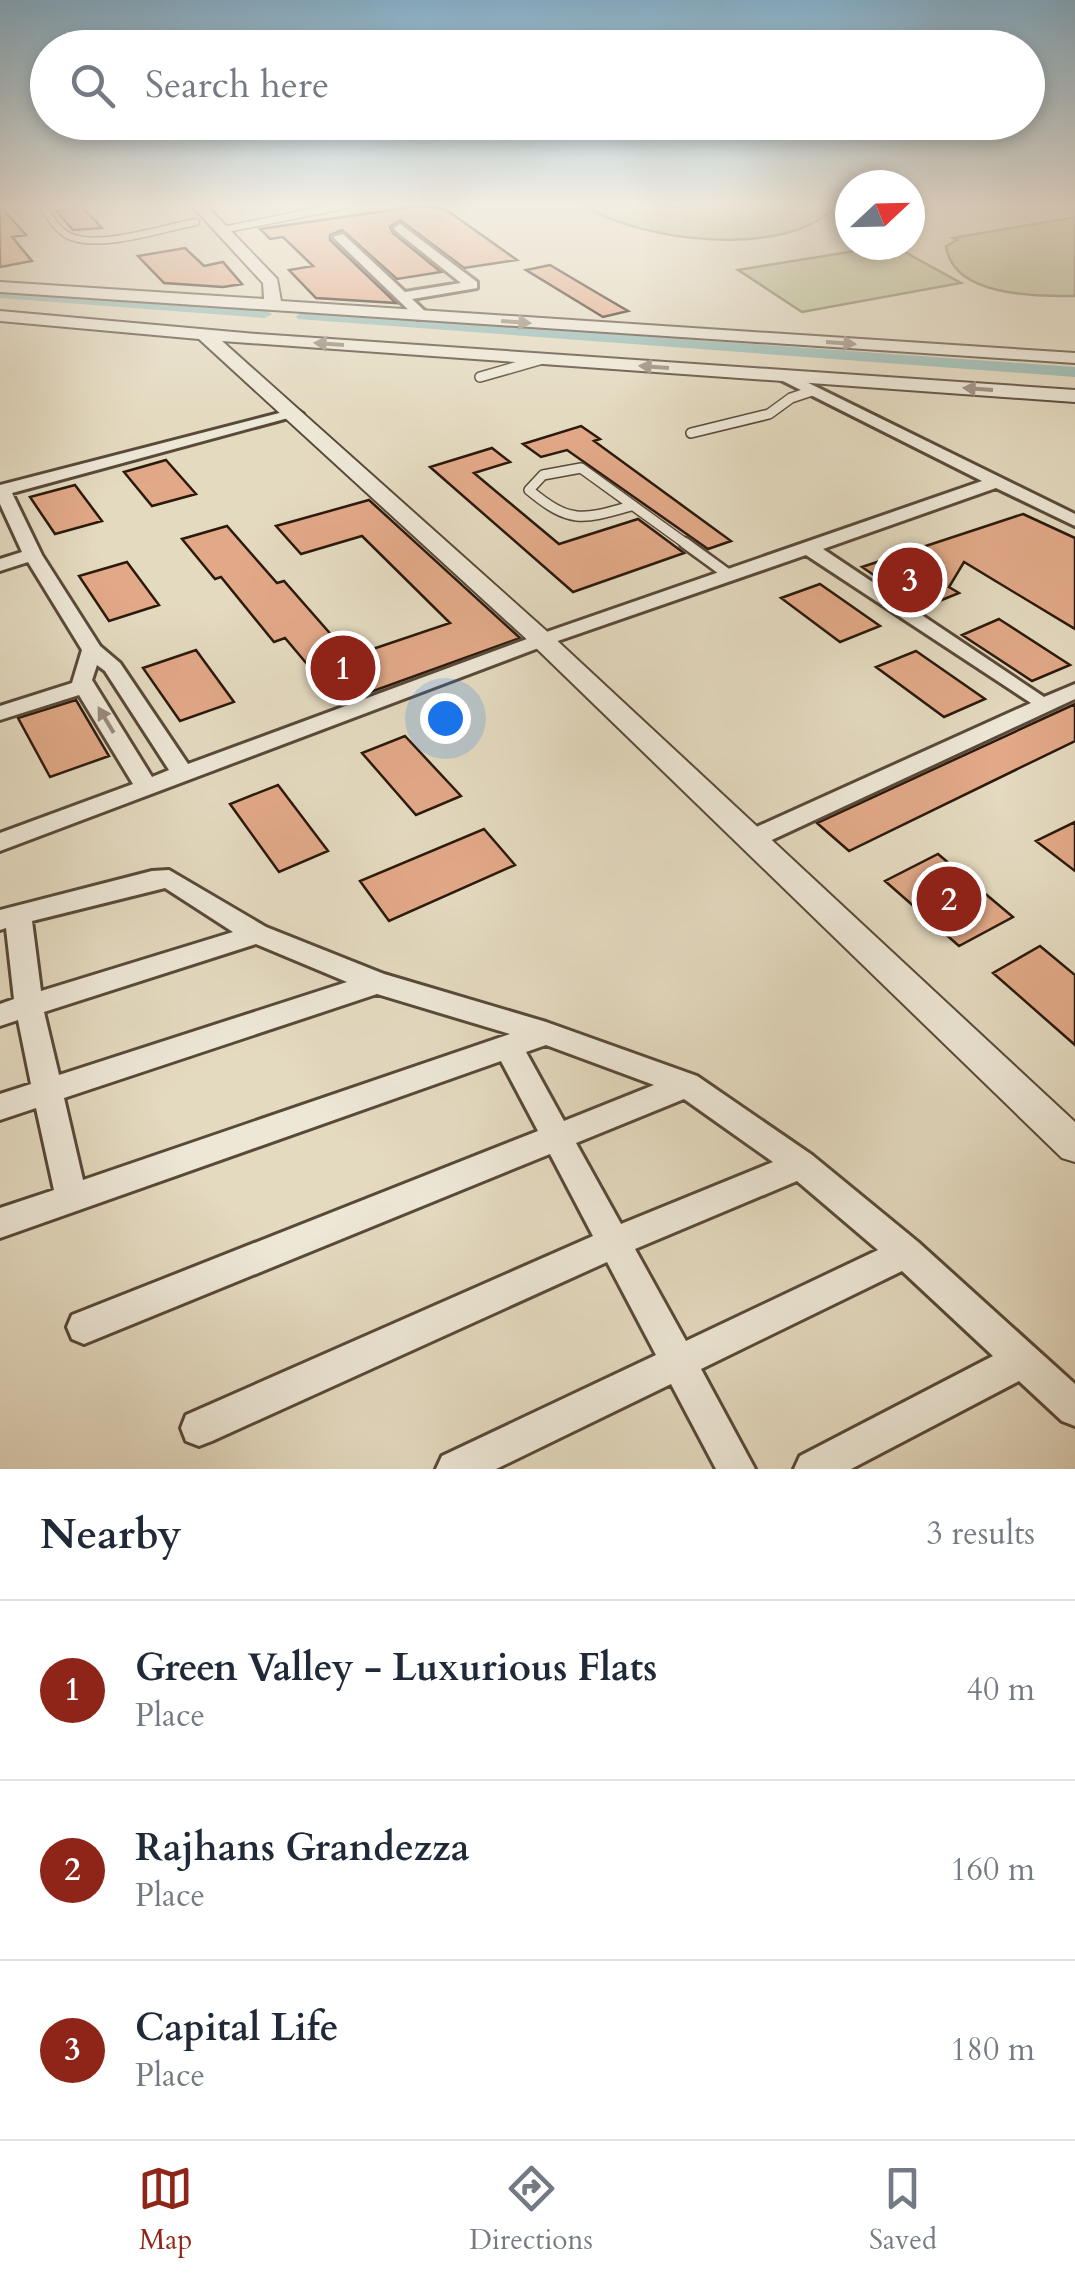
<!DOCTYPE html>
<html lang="en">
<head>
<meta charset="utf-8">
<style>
  :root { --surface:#fff; --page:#f2f2f3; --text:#1f2937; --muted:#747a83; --line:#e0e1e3; --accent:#8f2418 }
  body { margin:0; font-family:Cardo,serif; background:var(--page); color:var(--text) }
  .compass { position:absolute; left:835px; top:170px; width:90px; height:90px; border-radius:50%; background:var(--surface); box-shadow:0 5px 15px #0003; rotate:68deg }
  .you { position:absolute; left:445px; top:718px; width:35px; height:35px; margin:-25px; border:8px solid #fff; border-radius:50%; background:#1a73e8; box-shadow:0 0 0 15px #1a73e833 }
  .badge { display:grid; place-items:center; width:65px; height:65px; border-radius:50%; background:var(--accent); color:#fff; font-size:32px; font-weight:700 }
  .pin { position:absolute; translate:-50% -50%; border:5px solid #fff; box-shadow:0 2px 10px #0006 }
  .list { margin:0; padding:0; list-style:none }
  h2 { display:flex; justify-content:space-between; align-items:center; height:130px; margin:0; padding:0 40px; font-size:42px }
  h2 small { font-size:32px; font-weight:400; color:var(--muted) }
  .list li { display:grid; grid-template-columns:65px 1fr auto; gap:30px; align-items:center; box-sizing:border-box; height:180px; padding:0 40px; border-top:2px solid var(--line) }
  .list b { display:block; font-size:38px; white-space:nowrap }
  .list p { margin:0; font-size:32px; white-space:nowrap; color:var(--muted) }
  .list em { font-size:32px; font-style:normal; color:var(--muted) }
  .icon { flex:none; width:55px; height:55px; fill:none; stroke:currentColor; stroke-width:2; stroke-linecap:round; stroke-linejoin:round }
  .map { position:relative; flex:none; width:1075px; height:1469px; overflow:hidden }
  .search { position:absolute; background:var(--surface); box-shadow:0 5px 15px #0003; left:30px; right:30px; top:30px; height:110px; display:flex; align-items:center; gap:25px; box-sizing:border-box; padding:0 35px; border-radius:55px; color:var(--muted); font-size:38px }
  .sheet { height:670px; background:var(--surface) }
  nav { display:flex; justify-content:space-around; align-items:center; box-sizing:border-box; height:140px; border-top:2px solid var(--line); background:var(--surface); font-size:28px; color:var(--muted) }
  nav a { display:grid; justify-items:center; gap:5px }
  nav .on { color:var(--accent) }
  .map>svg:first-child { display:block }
  .green { fill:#b8be90; stroke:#726c4e; stroke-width:2.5 }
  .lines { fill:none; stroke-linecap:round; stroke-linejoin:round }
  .canal { fill:#95bab5; fill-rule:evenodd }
  .building { fill:#e2a988; stroke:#2b190c; stroke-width:2.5 }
  .service-far2-casing { stroke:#594939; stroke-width:9 }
  .service-far1-casing { stroke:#594939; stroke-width:12 }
  .service-casing { stroke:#594939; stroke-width:15 }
  .minor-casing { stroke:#594939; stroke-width:6 }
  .tertiary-casing { stroke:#594939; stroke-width:4 }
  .service-far2 { stroke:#ede7d6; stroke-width:6 }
  .service-far1 { stroke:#ede7d6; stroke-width:9 }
  .service { stroke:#ede7d6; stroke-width:10 }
  .minor { fill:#ede7d6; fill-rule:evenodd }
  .tertiary { fill:#ede7d6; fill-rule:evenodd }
  .oneway { fill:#968a7b }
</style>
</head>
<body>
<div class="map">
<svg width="1075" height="1469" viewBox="0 0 1075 1469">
  <rect width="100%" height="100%" fill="#e4dac0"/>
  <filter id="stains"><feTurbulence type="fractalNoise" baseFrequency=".002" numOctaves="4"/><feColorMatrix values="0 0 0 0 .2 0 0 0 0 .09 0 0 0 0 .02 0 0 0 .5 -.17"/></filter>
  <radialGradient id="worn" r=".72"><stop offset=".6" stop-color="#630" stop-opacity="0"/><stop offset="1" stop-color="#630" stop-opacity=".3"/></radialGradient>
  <!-- green -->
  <path class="green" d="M584,206h252c-50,54 -196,35 -252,0z
    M1075,217v79c-40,0 -122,1 -129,-50l11,-6 -4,-2z
    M892,245l69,38 -159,29 -64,-42z"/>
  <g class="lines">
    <!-- canal -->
    <path class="canal" d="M0,290l265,20 7,4 -7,4 -265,-20z
      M303,312l772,55v10l-777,-58 -2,-3z"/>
  </g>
  <!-- building -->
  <path class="building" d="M0,206l26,29 -14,2 20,24 -32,6z
    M419,206l26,3 72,51 -53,8 -64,-48 -10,7 3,6 48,39 -44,7 -55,-49 -12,5v5l66,63 -80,-5 -27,-28 24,-4 -30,-29 -13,2 -10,-10z
    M82,207l6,6 14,15 -29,2 -17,-19z
    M185,248l19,18 19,-4 19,22 -19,3 -59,-4 -26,-27z
    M550,265l49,29 29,17 -25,6 -77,-47z
    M581,426l19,13 -6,2 137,100 -23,8 -141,-99 -26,7 -18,-13z
    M492,448l18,14 -36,11 85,71 79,-25 46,34 -111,39 -143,-125z
    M166,460l30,34 -44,12 -28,-34z
    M75,485l27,36 -47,13 -25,-37z
    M369,500l151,138 -180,65 -55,-65 -11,4 -53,-65 -6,2 -33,-40 45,-13 50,57 7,-2 51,58 11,-4 15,18 89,-30 -88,-87 -61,18 -25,-28z
    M1023,514l52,24v91l-111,-67 -15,25 10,6 -37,15 -60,-41z
    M127,562l32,43 -50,16 -30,-45z
    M820,584l60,42 -40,16 -59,-44z
    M999,619l71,46 -38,16 -70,-46z
    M196,650l38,52 -54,19 -37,-53z
    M916,651l69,48 -41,18 -68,-50z
    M76,700l33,56 -59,21 -32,-59z
    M1075,704v37l-226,110 -32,-28z
    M405,736l56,60 -45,19 -54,-62z
    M278,785l50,66 -49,21 -49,-68z
    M1075,822v49l-39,-30z
    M484,829l31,36 -126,56 -29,-40z
    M938,854l75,63 -54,29 -74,-65z
    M1040,946l35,29v70l-82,-72z"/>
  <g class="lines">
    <!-- service-far2 casing -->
    <g class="service-far2-casing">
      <path id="service-far2" d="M43,206c7,11 14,24 26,30 31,14 94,-8 127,-14
        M924,209l7,-3
        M222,230l121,-24"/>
    </g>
    <!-- service-far1 casing -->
    <g class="service-far1-casing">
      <path id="service-far1" d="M480,377l63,-18
        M691,433l78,-19 22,-16 21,-7
        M631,506c-49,14 -61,18 -102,-16l14,-15 38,-7 108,78"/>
    </g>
    <!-- service casing -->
    <g class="service-casing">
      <path id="service" d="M685,543l44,32"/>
    </g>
    <!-- minor casing -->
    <g class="minor-casing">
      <path id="minor" d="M400,224l77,58v6l-65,11 18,17 -12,3 -85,-82 10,-3 62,58 56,-9 -65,-52 -2,-3z
        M784,371l291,143v12l-79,-38 -173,61 221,148 31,-13v15l-314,146h-18l-3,-6 3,-6 288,-130 -225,-148 -257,89 -549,207v-18l133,-49 -54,-89 -79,25v-14l72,-23 10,-33 -54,-88 -28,9v-12l22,-7 -22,-48v-19l295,-76 8,5 -291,79 30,62 58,91 20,17 68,101 347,-128 447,-155 -203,-102 -3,-3zM97,665l8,6 64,99 -17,7 -60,-97z
        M169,870l97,57 118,47 162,48 151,54 115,79 106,87 157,142v42l-13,-5 -43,-40 -168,88h-57l6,-13 193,-100 -91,-85 -201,98 54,100h-39l-45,-85 -175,85h-60l6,-13 214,-101 -49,-93 -395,179 -13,5 -13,-5 -5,-13 5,-13 407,-179 -43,-82 -466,190 -12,-5 -5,-12 5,-12 466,-184 -37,-70 -501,177v-30l54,-18 -18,-82 -36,12v-26l31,-10 -13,-64 -18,6v-22l14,-5 -8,-71 -6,2v-20l152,-39zM165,888l68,44 -192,59 -9,-70zM256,944l91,38 -288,93 -15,-63zM377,994l133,40 -427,146 -19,-82zM546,1045l108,40 -90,36 -38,-69zM684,1099l89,63 -152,62 -45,-81zM797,1181l81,69 -192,91 -51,-92z"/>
    </g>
    <!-- tertiary casing -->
    <g class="tertiary-casing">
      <path id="tertiary" d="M192,206h15l70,73 4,22 794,52v10l-1075,-71v-10l264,17 -1,-16z
        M0,311l257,23 818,56v12l-853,-61 329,294 524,487v40l-13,-4 -529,-513 -334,-306 -199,-18z"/>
    </g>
    <!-- service-far2 -->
    <use href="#service-far2" class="service-far2"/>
    <!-- service-far1 -->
    <use href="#service-far1" class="service-far1"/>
    <!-- service -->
    <use href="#service" class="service"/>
    <!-- minor -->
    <use href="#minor" class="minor"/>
    <!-- tertiary -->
    <use href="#tertiary" class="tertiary"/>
  </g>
  <!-- one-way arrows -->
  <defs><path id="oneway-solid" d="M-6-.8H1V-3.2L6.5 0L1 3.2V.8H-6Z" transform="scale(2.5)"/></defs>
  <g class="oneway">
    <use href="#oneway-solid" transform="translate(516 322) rotate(4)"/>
    <use href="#oneway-solid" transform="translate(841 343) rotate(4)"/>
    <use href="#oneway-solid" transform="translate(329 344) rotate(-176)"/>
    <use href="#oneway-solid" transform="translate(654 367) rotate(-176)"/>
    <use href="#oneway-solid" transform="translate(978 389) rotate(-176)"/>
    <use href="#oneway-solid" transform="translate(106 720) rotate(-121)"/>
  </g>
  <!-- sky -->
  <linearGradient id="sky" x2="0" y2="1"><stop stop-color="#87b6d4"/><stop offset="0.5" stop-color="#f3eee3"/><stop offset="1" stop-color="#f3eee3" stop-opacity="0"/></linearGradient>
  <rect width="1075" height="411" fill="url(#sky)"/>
  <rect width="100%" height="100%" filter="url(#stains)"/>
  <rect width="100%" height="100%" fill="url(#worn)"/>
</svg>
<svg class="compass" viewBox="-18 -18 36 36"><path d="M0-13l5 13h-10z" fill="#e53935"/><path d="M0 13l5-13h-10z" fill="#747a83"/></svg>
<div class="you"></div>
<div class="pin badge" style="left:343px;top:668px">1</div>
<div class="pin badge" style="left:949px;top:899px">2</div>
<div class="pin badge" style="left:910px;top:580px">3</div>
<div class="search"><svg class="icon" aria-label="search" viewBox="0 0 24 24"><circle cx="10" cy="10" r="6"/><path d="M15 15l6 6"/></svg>Search here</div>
</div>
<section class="sheet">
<h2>Nearby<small>3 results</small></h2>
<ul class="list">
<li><span class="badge">1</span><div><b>Green Valley - Luxurious Flats</b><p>Place</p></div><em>40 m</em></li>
<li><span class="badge">2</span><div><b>Rajhans Grandezza</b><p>Place</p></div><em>160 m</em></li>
<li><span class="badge">3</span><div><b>Capital Life</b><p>Place</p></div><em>180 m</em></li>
</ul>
</section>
<nav>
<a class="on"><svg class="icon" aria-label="map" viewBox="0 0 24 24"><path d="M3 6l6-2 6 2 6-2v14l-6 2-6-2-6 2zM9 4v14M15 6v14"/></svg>Map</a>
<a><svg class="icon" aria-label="directions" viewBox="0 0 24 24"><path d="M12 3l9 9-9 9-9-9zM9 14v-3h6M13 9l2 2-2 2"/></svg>Directions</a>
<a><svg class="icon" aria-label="saved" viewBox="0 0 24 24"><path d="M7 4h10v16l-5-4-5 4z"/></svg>Saved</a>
</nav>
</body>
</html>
